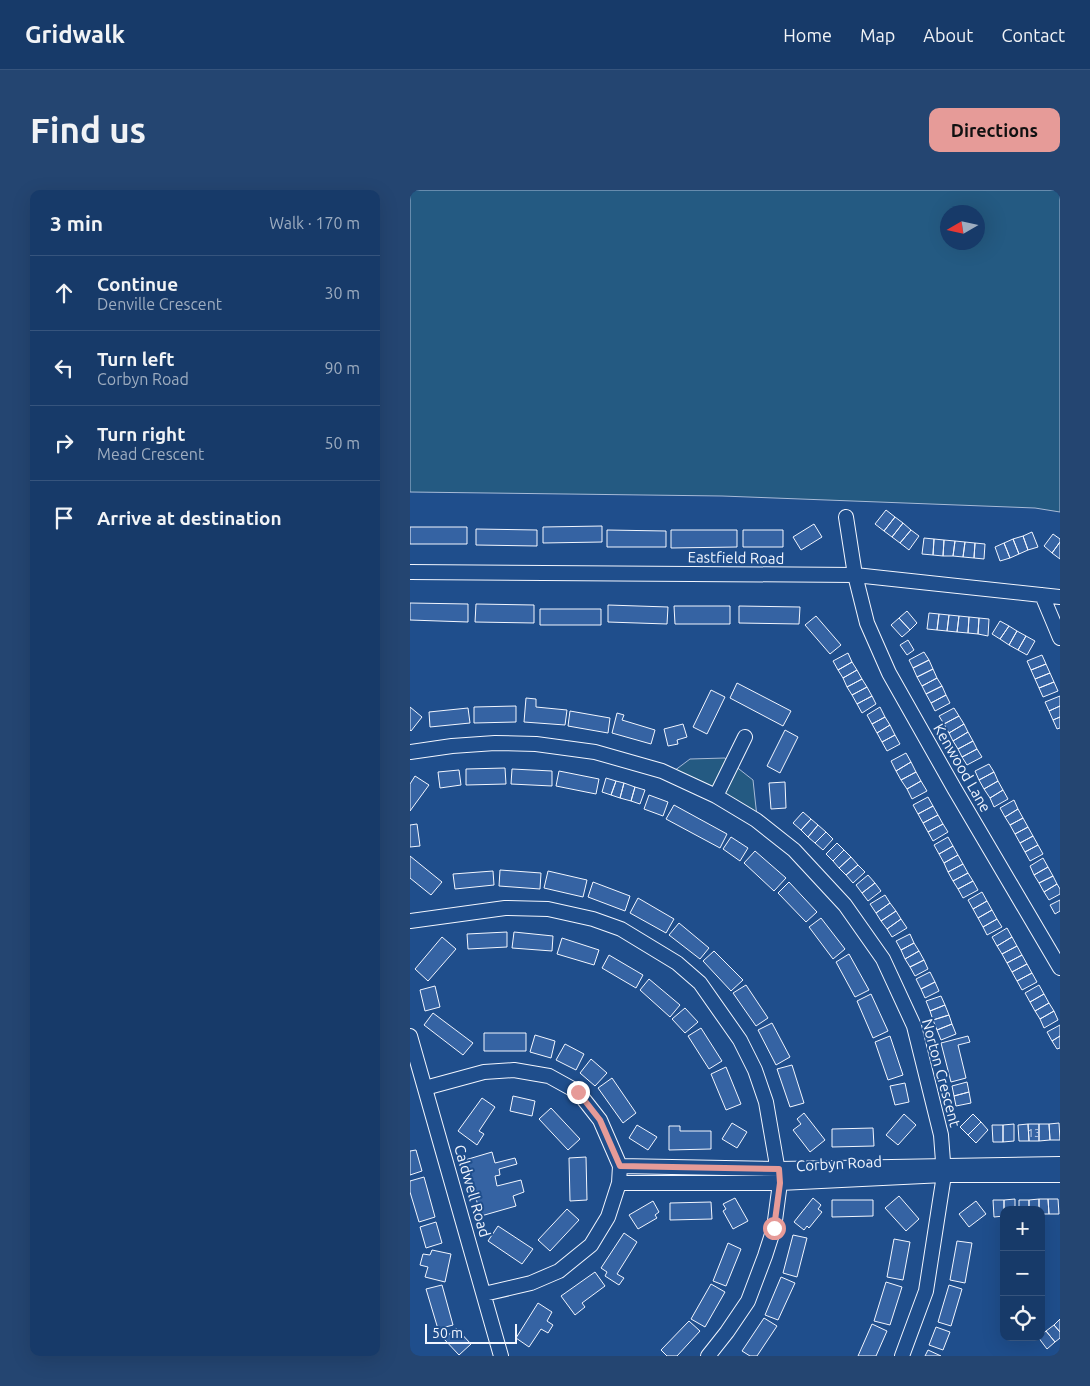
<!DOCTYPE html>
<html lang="en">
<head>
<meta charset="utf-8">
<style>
  :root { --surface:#173a69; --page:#244571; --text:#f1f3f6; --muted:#9eadc0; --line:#36547d; --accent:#e69b98 }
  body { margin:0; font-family:Ubuntu,sans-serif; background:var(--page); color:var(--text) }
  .controls { position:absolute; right:15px; bottom:15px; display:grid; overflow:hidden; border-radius:10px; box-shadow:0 5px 20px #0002 }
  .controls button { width:45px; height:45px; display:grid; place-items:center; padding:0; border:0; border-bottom:1px solid var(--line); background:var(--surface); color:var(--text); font:25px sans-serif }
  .compass { position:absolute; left:530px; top:15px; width:45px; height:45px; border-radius:50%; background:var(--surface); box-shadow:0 5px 20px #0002; rotate:261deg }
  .scale { position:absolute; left:15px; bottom:12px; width:92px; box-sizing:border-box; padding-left:5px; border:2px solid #f2f6ff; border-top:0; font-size:14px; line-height:18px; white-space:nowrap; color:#f2f6ff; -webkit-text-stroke:4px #1f4e8c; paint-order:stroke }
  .stop { position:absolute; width:15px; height:15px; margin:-11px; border:4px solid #e69b98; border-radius:50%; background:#fff }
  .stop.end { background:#e69b98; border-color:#fff; box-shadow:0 1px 5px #0008 }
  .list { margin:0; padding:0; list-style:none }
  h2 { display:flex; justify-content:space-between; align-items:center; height:65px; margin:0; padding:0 20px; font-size:21px }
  h2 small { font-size:16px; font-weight:400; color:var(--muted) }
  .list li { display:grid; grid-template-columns:32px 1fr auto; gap:15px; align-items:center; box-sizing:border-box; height:75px; padding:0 20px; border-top:1px solid var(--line) }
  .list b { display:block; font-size:19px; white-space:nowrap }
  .list p { margin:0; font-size:16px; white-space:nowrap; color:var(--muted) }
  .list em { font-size:16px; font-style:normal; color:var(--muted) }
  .icon { flex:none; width:28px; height:28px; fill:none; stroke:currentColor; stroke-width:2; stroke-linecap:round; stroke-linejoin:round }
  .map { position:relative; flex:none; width:650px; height:1166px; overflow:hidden; border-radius:10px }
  header { display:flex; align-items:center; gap:30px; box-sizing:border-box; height:70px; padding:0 25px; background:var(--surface); border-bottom:1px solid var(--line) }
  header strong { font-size:24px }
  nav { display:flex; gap:28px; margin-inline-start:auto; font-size:18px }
  .intro { display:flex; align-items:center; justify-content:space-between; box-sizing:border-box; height:120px; padding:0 30px }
  h1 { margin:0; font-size:35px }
  .button { padding:12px 22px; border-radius:10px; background:var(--accent); color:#111; font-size:18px; font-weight:700 }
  main { display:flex; gap:30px; padding:0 30px }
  aside { flex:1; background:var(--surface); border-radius:10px; box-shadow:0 5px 20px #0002 }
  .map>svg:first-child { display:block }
  .green { fill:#245a82; stroke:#a8bbd7; fill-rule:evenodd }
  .building { fill:#3563a3; stroke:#f2f6ff }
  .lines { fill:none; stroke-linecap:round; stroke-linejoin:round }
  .minor-casing { stroke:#f2f6ff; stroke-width:16 }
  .minor { stroke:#1f4e8c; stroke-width:14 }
  .route { stroke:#e69b98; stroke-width:6 }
  .labels { text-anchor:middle; stroke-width:4; stroke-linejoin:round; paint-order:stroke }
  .number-label { font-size:12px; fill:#c3d1e8 }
  .street-label { font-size:15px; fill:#f2f6ff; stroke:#1f4e8c }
</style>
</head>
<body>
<header>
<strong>Gridwalk</strong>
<nav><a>Home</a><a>Map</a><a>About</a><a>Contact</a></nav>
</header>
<div class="intro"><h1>Find us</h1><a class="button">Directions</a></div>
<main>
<aside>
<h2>3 min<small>Walk · 170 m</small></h2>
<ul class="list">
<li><svg class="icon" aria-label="ahead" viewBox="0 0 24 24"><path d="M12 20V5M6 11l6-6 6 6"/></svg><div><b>Continue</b><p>Denville Crescent</p></div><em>30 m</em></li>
<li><svg class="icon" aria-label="left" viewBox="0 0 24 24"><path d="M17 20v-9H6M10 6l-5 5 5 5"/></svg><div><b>Turn left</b><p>Corbyn Road</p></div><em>90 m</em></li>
<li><svg class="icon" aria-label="right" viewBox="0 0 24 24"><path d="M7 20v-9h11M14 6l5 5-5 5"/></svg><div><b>Turn right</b><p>Mead Crescent</p></div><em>50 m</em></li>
<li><svg class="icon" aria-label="arrive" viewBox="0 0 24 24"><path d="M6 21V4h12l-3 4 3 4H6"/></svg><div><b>Arrive at destination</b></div></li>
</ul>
</aside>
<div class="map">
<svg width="650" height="1166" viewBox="0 0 650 1166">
  <rect width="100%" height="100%" fill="#1f4e8c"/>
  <!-- green -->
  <path class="green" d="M0,0h650v322l-25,-4 -313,-12 -312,-4zM538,22h30v30h-30z
    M315,568l28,22 4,37 -87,-43 20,-15z"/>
  <!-- building -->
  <path class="building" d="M476,320l9,7 -11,14 -9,-7z
    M485,327l8,6 -11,14 -8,-6z
    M493,333l8,7 -11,13 -8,-6z
    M404,334l8,13 -21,13 -8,-13z
    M192,336v16l-59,1v-16z
    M0,337h57v17h-57z
    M66,339l61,1v16l-61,-1z
    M197,340l59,1v16h-59z
    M261,340h66v17l-66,1z
    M333,340h40v17h-40z
    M501,340l8,6 -10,14 -9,-7z
    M622,342l6,15 -10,3 -5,-14z
    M643,344l7,5v3l-8,11 -8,-7z
    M613,346l5,14 -9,4 -6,-15z
    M514,348l10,1 -1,16 -11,-1z
    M524,349l10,1 -1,16 -10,-1z
    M603,349l6,15 -9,4 -6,-15z
    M534,350l11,1 -2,15h-10z
    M545,351l10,1 -2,15 -10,-1z
    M555,352l10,1 -1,15 -11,-1z
    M650,352v17l-8,-6z
    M565,353l10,1 -1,15 -10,-1z
    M594,353l6,15 -10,3 -5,-14z
    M0,413l58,1v18l-58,-2z
    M66,414l58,1v18l-59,-1z
    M198,415l60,2 -1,17 -59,-2z
    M264,416h56v18h-55z
    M329,416l61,1 -1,17 -60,-1z
    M130,419h61v16h-61z
    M497,421l10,12 -7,7 -11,-12z
    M519,423l10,1 -2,16 -10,-1z
    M529,424l10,1 -2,16 -10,-1z
    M539,425l10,1 -2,16 -10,-1z
    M406,426l25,29 -11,9 -25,-29z
    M549,426l10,1 -1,16 -11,-1z
    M559,427l10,1 -1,16 -10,-1z
    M489,428l11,12 -8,7 -11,-12z
    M569,428l10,1 -1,17 -10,-2z
    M590,431l9,5 -9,13 -8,-5z
    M599,436l8,5 -8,14 -9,-6z
    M607,441l9,5 -8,14 -9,-5z
    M616,446l9,5 -8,14 -9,-5z
    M498,450l6,10 -7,5 -7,-10z
    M514,462l5,8 -16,8 -4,-8z
    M438,463l4,9 -14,8 -5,-9z
    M632,465l4,9 -15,6 -4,-9z
    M519,470l4,9 -16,8 -4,-9z
    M442,472l5,8 -14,8 -5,-8z
    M636,474l4,9 -15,6 -4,-9z
    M523,479l4,9 -15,8 -5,-9z
    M447,480l5,9 -15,8 -4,-9z
    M640,483l4,9 -15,6 -4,-9z
    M527,488l5,8 -16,8 -4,-8z
    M452,489l5,8 -15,8 -5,-8z
    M644,492l4,9 -15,6 -4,-9z
    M327,493l54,28 -8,15 -53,-28z
    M532,496l4,9 -15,8 -5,-9z
    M457,497l5,9 -15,8 -5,-9z
    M301,500l14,7 -18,37 -14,-7z
    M536,505l4,8 -15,8 -4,-8z
    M462,506l4,8 -14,9 -5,-9z
    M650,506v10l-11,5 -4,-9z
    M116,508l10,1v8l31,3 -2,15 -41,-3z
    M106,516v16l-42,1v-16z
    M650,516v11l-7,3 -4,-9z
    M0,517l12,10 -11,14 -1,-1z
    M470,517l5,10 -13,7 -5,-9z
    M58,518l2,15 -40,4 -1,-15z
    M544,518l5,8 -15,8 -5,-8z
    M160,521l40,7 -2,15 -40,-7z
    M207,523l7,2 -2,5 33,10 -4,14 -39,-11z
    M549,526l5,8 -15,9 -5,-9z
    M475,527l5,8 -13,8 -5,-9z
    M650,527v11l-3,1 -4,-9z
    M273,534l4,13 -10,3 1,4 -10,2 -4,-17z
    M554,534l4,8 -15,9 -4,-8z
    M480,535l5,10 -13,7 -5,-9z
    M375,540l13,7 -18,36 -13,-7z
    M558,542l5,9 -15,8 -5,-8z
    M485,545l5,9 -13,7 -5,-9z
    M563,551l4,8 -15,8 -4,-8z
    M567,559l5,8 -15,8 -5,-8z
    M496,563l5,9 -15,9 -5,-10z
    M501,572l5,10 -15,8 -5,-9z
    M579,574l5,8 -15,8 -4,-9z
    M95,578l1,16 -40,1v-16z
    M102,579l40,2v15l-41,-2z
    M49,580l2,15 -21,3 -2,-16z
    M149,581l40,8 -3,15 -40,-8z
    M506,582l5,9 -14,8 -6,-9z
    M584,582l4,9 -14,8 -5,-9z
    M5,586l14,9 -19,26v-27z
    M196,588l10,3 -5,14 -9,-3z
    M206,591l8,2 -4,15 -9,-3z
    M511,591l6,10 -15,8 -5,-10z
    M588,591l5,9 -13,8 -6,-9z
    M375,592l1,26 -15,1 -2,-26z
    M214,593l11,4 -4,14 -11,-3z
    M225,597l10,3 -5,14 -9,-3z
    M593,600l5,9 -14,8 -4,-9z
    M239,605l19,7 -5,14 -19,-7z
    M518,607l5,9 -15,8 -5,-9z
    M604,610l4,9 -13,8 -5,-9z
    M264,615l53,29 -7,14 -54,-29z
    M523,616l5,9 -15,8 -5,-9z
    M608,619l5,9 -13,7 -5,-8z
    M393,622l8,7 -10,11 -8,-7z
    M528,625l5,9 -15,8 -5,-9z
    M613,628l5,9 -13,7 -5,-9z
    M401,629l7,6 -10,12 -7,-7z
    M7,634l3,22 -10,1v-22z
    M533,634l5,8 -15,9 -5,-9z
    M408,635l8,7 -11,11 -7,-6z
    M618,637l5,9 -13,7 -5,-9z
    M416,642l7,7 -10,11 -8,-7z
    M623,646l5,9 -13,7 -5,-9z
    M321,647l17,11 -8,13 -17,-12z
    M538,647l5,9 -14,8 -5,-9z
    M427,653l7,7 -11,11 -7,-7z
    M628,655l5,9 -13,7 -5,-9z
    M543,656l5,9 -14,8 -5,-9z
    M434,660l7,7 -12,11 -6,-7z
    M345,661l31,27 -12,13 -30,-28z
    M548,665l5,9 -15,8 -4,-9z
    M0,666l32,26 -11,13 -21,-17z
    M441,667l7,8 -12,10 -7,-7z
    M633,668l5,9 -14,8 -4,-9z
    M553,674l5,9 -15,8 -5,-9z
    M448,675l7,7 -12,11 -7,-8z
    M638,677l5,9 -14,7 -5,-8z
    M90,680l41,3 -1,16 -41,-3z
    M83,681l1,14 -39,4 -2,-15z
    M138,681l39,9 -4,17 -39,-9z
    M558,683l5,8 -15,8 -5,-8z
    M458,685l7,8 -13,10 -6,-8z
    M643,686l4,8 -13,8 -5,-9z
    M563,691l5,9 -15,8 -5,-9z
    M183,692l37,14 -5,15 -37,-14z
    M379,692l28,30 -11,10 -28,-29z
    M465,693l6,8 -13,10 -6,-8z
    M647,694l3,5v5l-11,6 -5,-8z
    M572,702l5,9 -14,8 -5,-9z
    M475,705l5,8 -14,10 -6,-9z
    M228,708l36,21 -8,14 -36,-20z
    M650,710v11l-5,3 -5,-9z
    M577,711l5,9 -14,8 -5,-9z
    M480,713l6,8 -15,10 -5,-8z
    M582,720l5,9 -14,8 -5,-9z
    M486,721l5,8 -14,10 -6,-8z
    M411,728l24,31 -12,10 -24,-32z
    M491,729l6,9 -15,9 -5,-8z
    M587,729l5,8 -15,8 -4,-8z
    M269,733l30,25 -9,11 -31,-24z
    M597,738l5,9 -15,9 -5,-9z
    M97,742v15l-39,2 -1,-15z
    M104,742l39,4 -1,15 -40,-3z
    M500,744l4,9 -13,7 -5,-9z
    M32,747l14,12 -28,32 -13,-12z
    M602,747l5,9 -15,8 -5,-8z
    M152,748l37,12 -5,15 -37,-11z
    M504,753l5,8 -14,8 -4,-9z
    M607,756l5,9 -15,8 -5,-9z
    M304,761l29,29 -12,11 -28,-30z
    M509,761l5,9 -14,7 -5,-8z
    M439,764l20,36 -14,7 -19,-35z
    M199,765l34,20 -7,13 -34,-20z
    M612,765l5,9 -15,8 -5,-9z
    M514,770l4,9 -13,7 -5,-9z
    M617,774l5,9 -15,8 -5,-9z
    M520,782l5,10 -14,7 -5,-10z
    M622,783l5,9 -15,8 -5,-9z
    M239,789l31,26 -10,12 -30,-27z
    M525,792l4,9 -14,7 -4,-9z
    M336,795l22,33 -12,8 -23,-33z
    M629,795l5,9 -14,8 -5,-9z
    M25,796l5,21 -15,4 -5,-21z
    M461,804l17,37 -15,7 -16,-37z
    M634,804l5,9 -14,8 -5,-9z
    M531,806l4,9 -15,6 -4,-10z
    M639,813l5,8 -14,8 -5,-8z
    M535,815l4,10 -16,5 -3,-9z
    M275,818l13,14 -13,11 -13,-14z
    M644,821l4,9 -14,8 -4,-9z
    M23,823l40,30 -10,12 -39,-30z
    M539,825l3,9 -15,6 -4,-10z
    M362,833l18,34 -14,8 -18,-35z
    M542,834l4,10 -15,6 -4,-10z
    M650,835v11l-8,5 -5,-9z
    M291,838l21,33 -13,8 -21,-33z
    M74,843h42v18h-42z
    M125,845l20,6 -4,17 -21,-6z
    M480,846l13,39 -15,5 -13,-38z
    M558,846l2,6 -12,3 8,33 -15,4 -10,-39z
    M650,846v12l-3,1 -5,-8z
    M155,854l19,10 -8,16 -20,-10z
    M181,869l16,14 -12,13 -15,-13z
    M382,875l12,38 -14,4 -13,-38z
    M316,877l15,37 -15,6 -15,-36z
    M202,888l24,35 -13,10 -25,-35z
    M557,892l2,10 -15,4 -2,-10z
    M495,893l4,19 -14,3 -5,-19z
    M559,902l2,11 -15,3 -2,-10z
    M103,906l22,5 -3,15 -22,-5z
    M72,908l13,9 -16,24 5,3 -7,11 -19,-14z
    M141,918l29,31 -12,11 -29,-31z
    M394,923l21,27 -15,12 -17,-22 8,-6 -4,-5z
    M494,924l12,11 -18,20 -12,-10z
    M563,924l8,8 -13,13 -8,-8z
    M571,932l7,8 -12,13 -8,-8z
    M322,933l15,9 -10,16 -15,-9z
    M649,933l1,17h-10l-1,-16z
    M604,934v17l-11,1v-17z
    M618,934l1,17h-10l-1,-16z
    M618,934h11v17h-10z
    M629,934h10l1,16 -11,1z
    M227,935l20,12 -9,13 -19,-12z
    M582,935h11v17h-10z
    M259,936h11v5h31v18l-42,1z
    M463,938l1,18 -42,1v-18z
    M6,960l6,21 -12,4v-24z
    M82,962l3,11 20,-5 2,6 -18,5 1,6 -5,1 2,10 24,-6 3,12 -11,4 3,10 -35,10 -16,-56z
    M176,967l1,43 -17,1 -1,-43z
    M14,987l11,40 -16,5 -9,-30v-11z
    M489,1006l20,23 -13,12 -21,-23z
    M325,1008l13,23 -15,8 -10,-18 3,-2 -3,-5z
    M403,1008l8,7 -3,4 4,3 -13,16 -2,-2 -3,4 -10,-8z
    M605,1009v11h-11v-10z
    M629,1009v11h-10v-10z
    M629,1009h9l1,15h-8v-4h-2z
    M638,1009h10l1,15h-10z
    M422,1010h41v16l-41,1z
    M583,1010h11v16l-10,1z
    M609,1010h10v10h-10z
    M243,1011l6,11 -4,3 2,3 -19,11 -9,-14z
    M566,1011l10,13 -17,13 -10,-13z
    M301,1012l1,17 -42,1v-17z
    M157,1019l12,11 -29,31 -12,-11z
    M26,1032l6,21 -16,5 -6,-21z
    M88,1036l35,23 -11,15 -34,-23z
    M214,1043l13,9 -20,32 7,4 -5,7 -14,-9 2,-4 -6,-4z
    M383,1045l14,3 -10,39 -14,-4z
    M484,1049l16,3 -7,38 -16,-3z
    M547,1051l15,2 -7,40 -15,-3z
    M318,1053l13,6 -15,37 -13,-5z
    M22,1060l19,4 -6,28 -20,-5 3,-10 -8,-2 3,-11 7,1z
    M185,1082l10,14 -23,17 3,4 -10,8 -14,-19z
    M371,1087l14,6 -17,37 -13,-5z
    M476,1092l16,5 -12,38 -16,-4z
    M301,1094l14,8 -20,35 -14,-8z
    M32,1095l11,40 -15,4 -12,-40z
    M539,1095l13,4 -11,37 -13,-4z
    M128,1113l14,9 -5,9 6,4 -5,8 -7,-4 -12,18 -13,-9z
    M354,1128l13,8 -20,30h-7l-8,-5z
    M650,1129v13l-6,-7z
    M279,1131l11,10 -23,25h-10l-6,-6z
    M462,1134l15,7 -11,25h-18z
    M644,1135l6,7v6l-5,4 -9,-11z
    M526,1137l14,5 -7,18 -14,-5z
    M46,1138l15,16 -12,11 -15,-16z
    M636,1141l9,11 -8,7 -9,-12h3v-2z
    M518,1160l13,6h-16z"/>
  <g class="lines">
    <!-- minor casing -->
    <g class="minor-casing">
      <path id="minor" d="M436,327l9,58 12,48 22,50 65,115 106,180
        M0,382l445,3 205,22
        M632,405l18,43
        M0,562l42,-6 43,-3 41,1 59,8 67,19 54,25 40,24 38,30 51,55 38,54 31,67 27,109 3,40 -18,116 -24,65
        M306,606l29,-59
        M0,731l95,-13 43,1 45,10 28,10 56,34 23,20 40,57 15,30 11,32 14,81 -6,45 -9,28 -17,45 -21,31 -19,24
        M0,846l91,320
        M15,898l59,-16 30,-2 35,6 29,16 22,28 20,46 -1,17 -11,34 -17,28 -32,26 -28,12 -47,11
        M210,976l159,3 281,-5
        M209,993h161l164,-8h116"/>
    </g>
    <!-- minor -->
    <use href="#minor" class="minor"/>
  </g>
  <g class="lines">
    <!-- route -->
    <path class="route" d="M168,902l22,28 20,46 159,3 1,14 -6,45"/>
  </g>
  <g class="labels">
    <!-- number labels -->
    <g class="number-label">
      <text x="624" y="947">13</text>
    </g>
    <!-- street labels -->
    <g class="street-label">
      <text transform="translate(326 368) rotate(1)" y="5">Eastfield Road</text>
      <text transform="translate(552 578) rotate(60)" y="5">Kenwood Lane</text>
      <text transform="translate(531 883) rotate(75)" y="5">Norton Crescent</text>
      <text transform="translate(429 974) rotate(-3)" y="5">Corbyn Road</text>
      <text transform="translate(62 1001) rotate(74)" y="5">Caldwell Road</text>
    </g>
  </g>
</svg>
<div class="controls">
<button>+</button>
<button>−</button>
<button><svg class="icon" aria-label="locate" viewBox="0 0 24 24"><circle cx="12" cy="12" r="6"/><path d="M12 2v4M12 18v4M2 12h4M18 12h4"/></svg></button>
</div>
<svg class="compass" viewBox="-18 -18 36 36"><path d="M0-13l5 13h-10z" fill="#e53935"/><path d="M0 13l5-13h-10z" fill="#9eadc0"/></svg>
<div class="scale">50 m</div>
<div class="stop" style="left:364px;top:1038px"></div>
<div class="stop end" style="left:168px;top:902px"></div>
</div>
</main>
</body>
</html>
